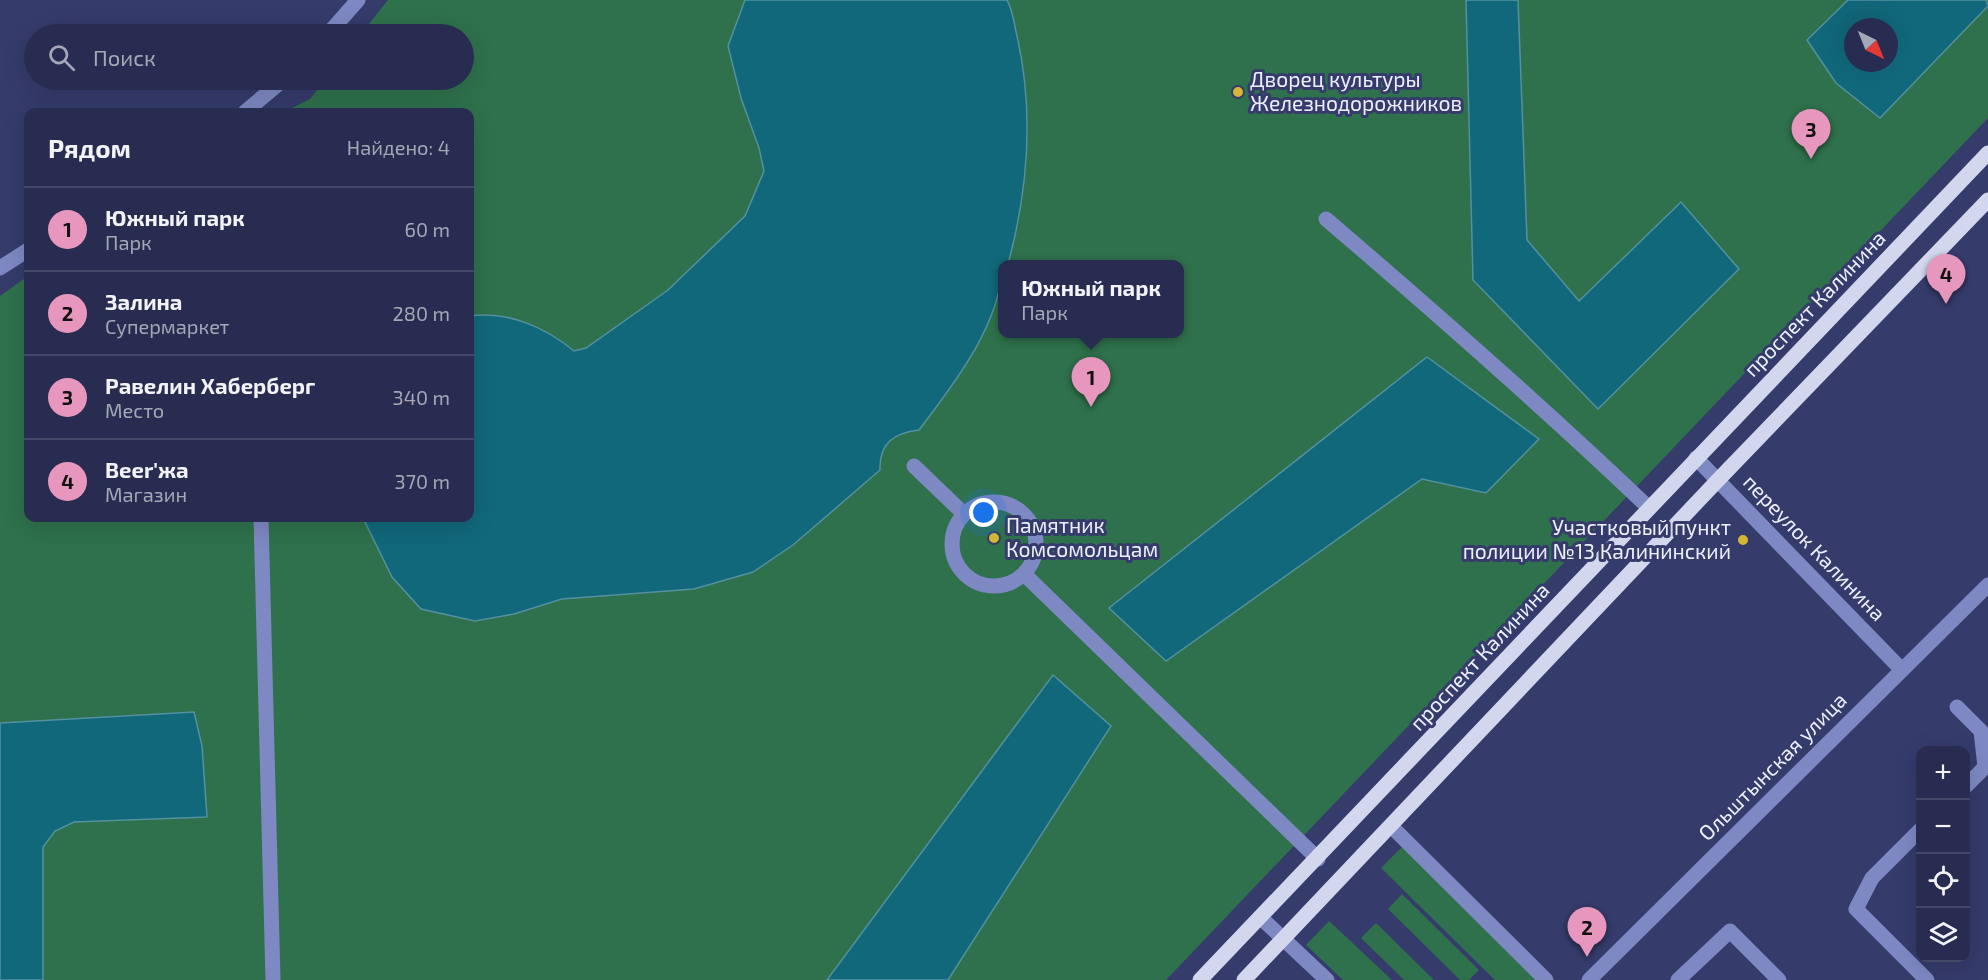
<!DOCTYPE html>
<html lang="ru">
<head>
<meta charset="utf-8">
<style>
  :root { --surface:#282c50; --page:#34385a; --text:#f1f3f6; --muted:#a5a7b7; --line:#444867; --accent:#e797bd }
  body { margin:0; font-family:"Exo 2",sans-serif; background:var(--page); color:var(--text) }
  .controls { position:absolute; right:18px; bottom:18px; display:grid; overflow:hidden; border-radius:12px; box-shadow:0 6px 24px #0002 }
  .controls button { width:54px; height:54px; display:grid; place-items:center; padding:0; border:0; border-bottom:2px solid var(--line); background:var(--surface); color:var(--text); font:30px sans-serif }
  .compass { position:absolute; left:1844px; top:18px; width:54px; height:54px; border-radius:50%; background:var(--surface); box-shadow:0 6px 24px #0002; rotate:137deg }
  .you { position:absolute; left:984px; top:513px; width:21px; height:21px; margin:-15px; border:4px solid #fff; border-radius:50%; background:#1a73e8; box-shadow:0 0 0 9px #1a73e833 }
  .badge { display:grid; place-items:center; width:39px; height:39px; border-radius:50%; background:var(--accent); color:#111; font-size:20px; font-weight:700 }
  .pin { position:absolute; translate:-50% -50px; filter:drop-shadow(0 2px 3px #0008) }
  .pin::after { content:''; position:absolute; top:32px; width:21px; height:18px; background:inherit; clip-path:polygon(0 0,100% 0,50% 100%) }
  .popup { position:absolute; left:998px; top:260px; width:186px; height:78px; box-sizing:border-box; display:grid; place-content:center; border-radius:12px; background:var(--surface); filter:drop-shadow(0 2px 4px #0005); font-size:20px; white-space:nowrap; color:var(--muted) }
  .popup b { font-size:22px; color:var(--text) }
  .popup::after { content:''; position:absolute; left:50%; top:100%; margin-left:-12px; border:12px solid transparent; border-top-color:var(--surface) }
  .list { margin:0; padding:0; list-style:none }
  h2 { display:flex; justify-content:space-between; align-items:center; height:78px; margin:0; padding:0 24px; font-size:26px }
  h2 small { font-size:20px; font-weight:400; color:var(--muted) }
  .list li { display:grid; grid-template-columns:39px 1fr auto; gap:18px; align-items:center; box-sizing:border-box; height:84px; padding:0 24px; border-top:2px solid var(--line) }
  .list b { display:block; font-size:22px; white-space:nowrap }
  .list p { margin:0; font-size:20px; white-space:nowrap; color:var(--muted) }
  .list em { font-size:20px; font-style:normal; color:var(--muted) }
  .icon { flex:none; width:33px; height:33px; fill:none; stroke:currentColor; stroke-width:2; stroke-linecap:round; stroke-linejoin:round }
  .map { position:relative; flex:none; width:1988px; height:980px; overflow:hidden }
  .search { position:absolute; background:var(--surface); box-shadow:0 6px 24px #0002; left:24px; top:24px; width:450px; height:66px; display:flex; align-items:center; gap:15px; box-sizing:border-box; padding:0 21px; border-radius:33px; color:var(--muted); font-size:22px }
  .panel { position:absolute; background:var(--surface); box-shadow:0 6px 24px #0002; left:24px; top:108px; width:450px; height:414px; border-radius:12px }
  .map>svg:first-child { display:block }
  .green { fill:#2f714c; fill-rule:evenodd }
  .water { fill:#11687a; stroke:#5391a1; stroke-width:1.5; fill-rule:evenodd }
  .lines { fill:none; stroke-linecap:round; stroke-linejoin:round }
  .minor { stroke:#7e88c2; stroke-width:15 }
  .major { stroke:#d2d7ee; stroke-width:15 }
  .poi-dot { fill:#d3b635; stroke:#353b6b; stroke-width:2 }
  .labels { text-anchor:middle; stroke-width:6; stroke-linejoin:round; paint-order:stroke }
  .poi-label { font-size:21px; fill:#edf0fc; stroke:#353b6b; text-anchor:start }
  .street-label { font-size:21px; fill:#edf0fc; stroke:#353b6b }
</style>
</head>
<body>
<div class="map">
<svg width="1988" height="980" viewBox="0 0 1988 980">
  <rect width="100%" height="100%" fill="#353b6b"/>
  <!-- green -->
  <path class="green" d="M388,0h1600v118l-822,862h-1166v-684l28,-20v242h442v-406h-186l26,-13 15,-19h139v-46h-103zM1853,27h36v36h-36zM1002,264h178v70h-178z
    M1404,845l134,132 -3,3h-40l-114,-112z
    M1402,894l77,76 -10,10h-9l-72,-71z
    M1329,921l63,59h-49l-37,-35z
    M1376,923l58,57h-30l-43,-42z"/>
  <!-- water -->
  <path class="water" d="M745,0h262c6,10 7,24 10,36 17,75 11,154 -9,228h-6c0,59 -49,121 -83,166 -25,3 -40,13 -39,40l-87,75 -40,27 -59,17 -132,10 -48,15 -39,7 -54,-12 -29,-32 -29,-59h107v-202c38,-5 75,11 104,35l12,-3 82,-58 77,-74 19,-45 -5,-23 -18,-50 -13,-52z
    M1466,0h52l9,240 52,61 102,-99 58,67 -141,140 -125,-129z
    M1848,0h138l2,6 -108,112 -44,-35 -29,-43zM1853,27h36v36h-36z
    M1427,357l112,82 -53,54 -64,-14 -256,182 -57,-53z
    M1053,675l58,51 -163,254h-121z
    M194,712l8,34 5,71 -133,5 -19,9 -12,16v133h-43v-257z"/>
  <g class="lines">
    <!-- minor -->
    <path class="minor" d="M328,34l30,-34
      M245,112l38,-32
      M1326,219c110,94 218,189 323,289
      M0,268l28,-18
      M1696,458l205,211
      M914,466l50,48
      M952 544a42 42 0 1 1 84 0a42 42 0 1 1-84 0Z
      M261,518l12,462
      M1024,574l294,285
      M1957,707l24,24 4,36 -19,19
      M1391,826l155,154
      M1920,830l-48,48 -16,31 71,71
      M1260,917l67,63
      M1589,980l399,-395
      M1678,980l52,-49 49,49"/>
    <!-- major -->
    <path class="major" d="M1200,980l788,-827
      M1244,980l475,-501 269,-279"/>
  </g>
  <!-- markers -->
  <g class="poi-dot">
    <circle cx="1238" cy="92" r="6"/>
    <circle cx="994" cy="538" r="6"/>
    <circle cx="1743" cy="540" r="6"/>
  </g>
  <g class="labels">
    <!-- poi labels -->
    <g class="poi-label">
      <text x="1250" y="87">Дворец культуры<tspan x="1250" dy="24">Железнодорожников</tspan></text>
      <text x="1006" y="533">Памятник<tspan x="1006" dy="24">Комсомольцам</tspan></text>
      <text x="1731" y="535" text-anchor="end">Участковый пункт<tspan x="1731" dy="24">полиции №13 Калининский</tspan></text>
    </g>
    <!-- street labels -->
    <g class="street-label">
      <text transform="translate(1815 304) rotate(-46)" y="7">проспект Калинина</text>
      <text transform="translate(1814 548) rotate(46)" y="7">переулок Калинина</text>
      <text transform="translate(1480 657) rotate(-47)" y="7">проспект Калинина</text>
      <text transform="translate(1773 767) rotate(-45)" y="7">Ольштынская улица</text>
    </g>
  </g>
</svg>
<div class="controls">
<button>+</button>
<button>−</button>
<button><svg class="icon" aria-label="locate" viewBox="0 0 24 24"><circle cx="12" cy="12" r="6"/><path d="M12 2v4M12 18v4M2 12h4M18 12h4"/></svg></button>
<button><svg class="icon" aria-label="layers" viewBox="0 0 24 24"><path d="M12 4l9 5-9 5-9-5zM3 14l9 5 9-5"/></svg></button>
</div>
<svg class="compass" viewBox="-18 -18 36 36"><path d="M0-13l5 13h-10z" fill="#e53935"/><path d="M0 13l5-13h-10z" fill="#a5a7b7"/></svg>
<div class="you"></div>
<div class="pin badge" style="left:1091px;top:407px">1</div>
<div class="popup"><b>Южный парк</b>Парк</div>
<div class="pin badge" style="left:1587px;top:957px">2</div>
<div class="pin badge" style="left:1811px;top:159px">3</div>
<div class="pin badge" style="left:1946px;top:304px">4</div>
<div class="search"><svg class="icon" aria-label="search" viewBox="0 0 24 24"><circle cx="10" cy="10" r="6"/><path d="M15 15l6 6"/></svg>Поиск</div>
<section class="panel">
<h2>Рядом<small>Найдено: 4</small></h2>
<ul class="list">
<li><span class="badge">1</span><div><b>Южный парк</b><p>Парк</p></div><em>60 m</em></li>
<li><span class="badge">2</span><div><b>Залина</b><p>Супермаркет</p></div><em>280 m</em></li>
<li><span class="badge">3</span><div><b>Равелин Хаберберг</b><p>Место</p></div><em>340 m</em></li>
<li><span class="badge">4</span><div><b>Beer'жа</b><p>Магазин</p></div><em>370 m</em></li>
</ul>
</section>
</div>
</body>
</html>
